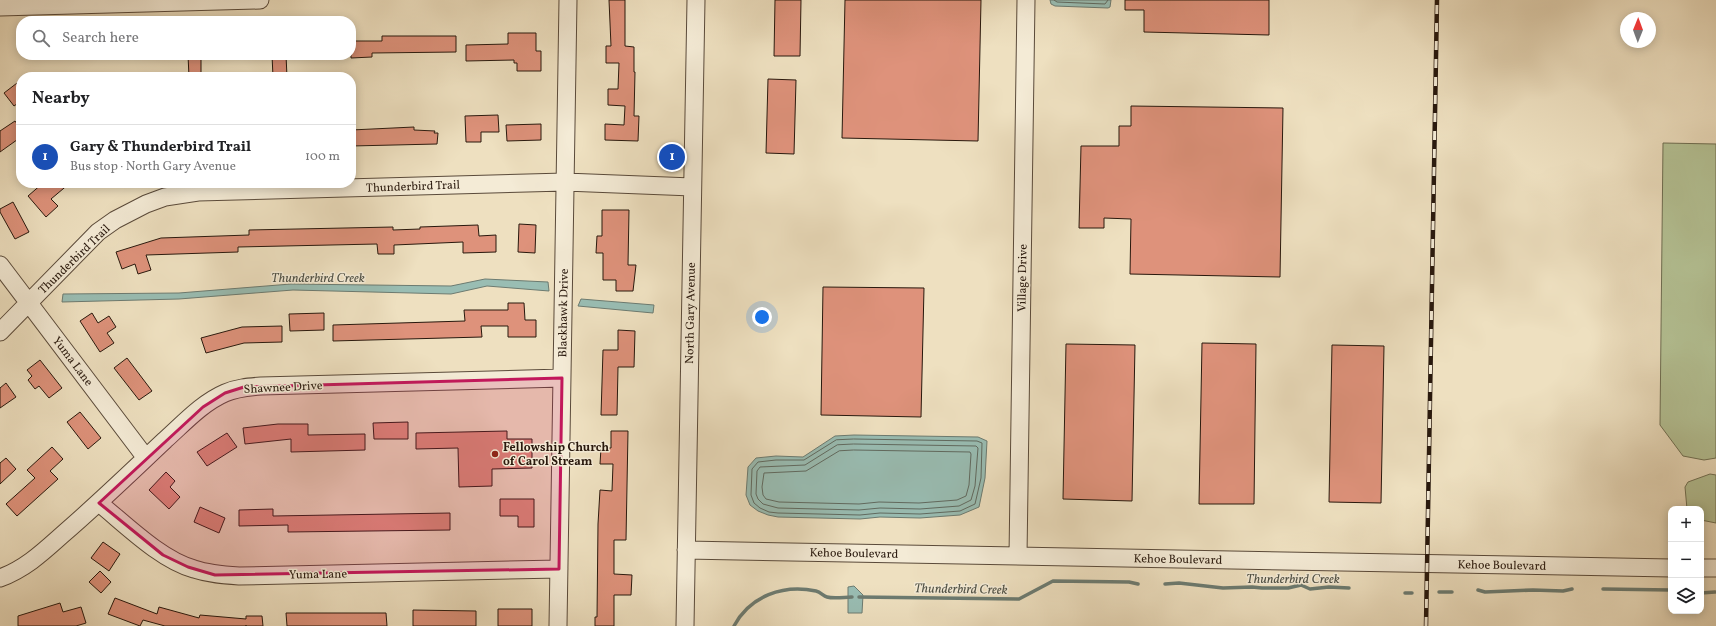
<!DOCTYPE html>
<html lang="en">
<head>
<meta charset="utf-8">
<style>
  :root { --surface:#fff; --page:#f6f6f6; --text:#202124; --muted:#757577; --line:#e0e0e0; --accent:#db2777 }
  body { margin:0; font-family:Vollkorn,serif; background:var(--page); color:var(--text) }
  .controls { position:absolute; right:12px; bottom:12px; display:grid; overflow:hidden; border-radius:8px; box-shadow:0 2px 10px #0003 }
  .controls button { width:36px; height:36px; display:grid; place-items:center; padding:0; border:0; border-bottom:1px solid var(--line); background:var(--surface); color:var(--text); font:20px sans-serif }
  .compass { position:absolute; left:1620px; top:12px; width:36px; height:36px; border-radius:50%; background:var(--surface); box-shadow:0 2px 10px #0003; rotate:1deg }
  .you { position:absolute; left:762px; top:317px; width:14px; height:14px; margin:-10px; border:3px solid #fff; border-radius:50%; background:#1a73e8; box-shadow:0 0 0 6px #1a73e833 }
  .badge { display:grid; place-items:center; width:26px; height:26px; border-radius:50%; background:var(--accent); color:#fff; font-size:13px; font-weight:700 }
  .pin { position:absolute; translate:-50% -50%; border:2px solid #fff; box-shadow:0 1px 4px #0006 }
  .list { margin:0; padding:0; list-style:none }
  h2 { display:flex; justify-content:space-between; align-items:center; height:52px; margin:0; padding:0 16px; font-size:17px }
  h2 small { font-size:13px; font-weight:400; color:var(--muted) }
  .list li { display:grid; grid-template-columns:26px 1fr auto; gap:12px; align-items:center; box-sizing:border-box; height:64px; padding:0 16px; border-top:1px solid var(--line) }
  .list b { display:block; font-size:15px; white-space:nowrap }
  .list p { margin:0; font-size:13px; white-space:nowrap; color:var(--muted) }
  .list em { font-size:13px; font-style:normal; color:var(--muted) }
  .icon { flex:none; width:22px; height:22px; fill:none; stroke:currentColor; stroke-width:2; stroke-linecap:round; stroke-linejoin:round }
  .map { position:relative; flex:none; width:1716px; height:626px; overflow:hidden }
  .search { position:absolute; background:var(--surface); box-shadow:0 2px 10px #0003; left:16px; top:16px; width:340px; height:44px; display:flex; align-items:center; gap:10px; box-sizing:border-box; padding:0 14px; border-radius:16px; color:var(--muted); font-size:15px }
  .panel { position:absolute; background:var(--surface); box-shadow:0 2px 10px #0003; left:16px; top:72px; width:340px; height:116px; border-radius:16px }
  .map>svg:first-child { display:block }
  .green { fill:#b5c396; stroke:#6e6e52 }
  .water { fill:#99bdb3; stroke:#6c7b71 }
  .lines { fill:none; stroke-linecap:round; stroke-linejoin:round }
  .shore { stroke:#606a60; stroke-width:1 }
  .stream { stroke:#6c7b71; stroke-width:3.5 }
  .building { fill:#de927b; stroke:#28180d }
  .minor-casing { stroke:#5a4a3a; stroke-width:19 }
  .minor { stroke:#f4ebd6; stroke-width:17 }
  .rail-casing { stroke:#28180d; stroke-width:4.5 }
  .rail { stroke:#f4ebd6; stroke-width:3; stroke-dasharray:9; stroke-linecap:butt }
  .marked { fill:#c2185b; fill-opacity:0.2; stroke:#c2185b; stroke-width:3; stroke-linejoin:round }
  .poi-dot { fill:#8f2418; stroke:#f4ebd6; stroke-width:1.5 }
  .labels { text-anchor:middle; stroke-width:3; stroke-linejoin:round; paint-order:stroke }
  .street-label { font-size:12px; fill:#28180d; stroke:#f4ebd6 }
  .poi-label { font-size:12px; font-weight:bold; fill:#28180d; stroke:#f4ebd6; text-anchor:start }
  .water-label { font-size:13px; font-style:italic; fill:#505247; stroke:#f4ebd6 }
</style>
</head>
<body>
<div class="map">
<svg width="1716" height="626" viewBox="0 0 1716 626">
  <rect width="100%" height="100%" fill="#eee0c0"/>
  <filter id="stains"><feTurbulence type="fractalNoise" baseFrequency=".005" numOctaves="4"/><feColorMatrix values="0 0 0 0 .2 0 0 0 0 .09 0 0 0 0 .02 0 0 0 .5 -.17"/></filter>
  <radialGradient id="worn" r=".72"><stop offset=".6" stop-color="#630" stop-opacity="0"/><stop offset="1" stop-color="#630" stop-opacity=".3"/></radialGradient>
  <!-- green -->
  <path class="green" d="M1663,143l53,1v314l-12,2 -21,-4 -23,-31z
    M1710,474l6,1v48l-15,-3v-11h-14l-2,-22 3,-5z"/>
  <!-- water -->
  <path class="water" d="M1050,0h61l-1,7 -2,1 -53,-2 -4,-2z
    M485,279l63,3 1,9 -62,-5 -36,8 -158,-4 -114,9 -117,3 1,-8 116,-1 112,-9 160,2z
    M581,299l73,6 -1,8 -75,-7z
    M854,435l124,2 9,4 -2,37 -6,29 -19,8 -40,3 -40,-1 -20,2 -82,-2 -10,-2 -10,-4 -8,-6 -4,-10 2,-28 8,-9 20,-2 27,1 32,-21z
    M854,586l9,9 -1,18h-14v-26z"/>
  <g class="lines">
    <!-- shore -->
    <path class="shore" d="M1054,0l3,2 48,2 3,-4
      M854,439l123,2 5,2 -1,35 -6,26 -15,7 -40,3 -40,-1 -20,2 -82,-2 -9,-1 -9,-4 -6,-5 -3,-8 1,-26 6,-7 18,-2h28l32,-20z
      M854,444l122,2 2,2 -3,38 -4,14 -12,6 -39,3 -40,-1 -21,2 -81,-2 -15,-4 -5,-5 -2,-5 1,-23 3,-4 45,-2 32,-20z
      M854,450l116,2 1,2 -2,31 -3,11 -9,4 -38,3 -40,-1 -20,2 -80,-2 -13,-3 -3,-4 -1,-8 2,-14 42,-2 33,-20z"/>
    <!-- stream -->
    <path class="stream" d="M1165,584l14,-1 44,5 29,-1 10,1h26l13,-3 9,4 19,-2 20,1
      M1603,589l68,1
      M1478,590l7,2 48,-2 30,1 9,-2
      M1439,592h13
      M1405,593h7
      M1701,593l14,-1
      M859,597l160,2 34,-18 76,1 9,2
      M734,626c16,-30 49,-42 82,-35 5,1 7,5 11,6 7,2 18,0 25,0"/>
  </g>
  <!-- building -->
  <path class="building" d="M609,0h16v46l9,1v25h1l-1,44h5l-1,25 -33,-1v-16l19,1 1,-19 -17,-1v-16h10l1,-26h-13v-17h5z
    M775,0h26l-1,56h-26z
    M845,0h136l-3,141 -136,-3z
    M1125,0h144v35l-125,-3v-22h-19z
    M508,33h28v18h5v20h-24v-8h-3v-3l-48,1v-16l42,-1z
    M382,36h74v16l-84,1v4l-21,1v-17h31z
    M188,55h13v22h-12z
    M272,55h14l1,22h-14z
    M768,79l28,1 -2,74 -28,-1z
    M21,80v21l-7,5 -10,-13z
    M1131,106l152,2 -3,169 -150,-3 1,-55 -27,-1v10h-25l2,-82h38v-20h12z
    M498,115l1,17h-18v10h-15l-1,-26z
    M15,121l6,8v8l-21,15v-21z
    M541,124v16l-34,1 -1,-16z
    M414,127v3l21,1 -1,2h4l-1,11 -86,2v-16z
    M43,183h27l-19,16 7,7 -12,11 -18,-21z
    M13,202l16,30 -14,7 -15,-27v-3z
    M602,210h27l-1,55h8l-3,26h-17v-11h-13v-27h-7l1,-17h5z
    M519,224l17,1 -1,28 -17,-1z
    M478,225l1,11 17,-1v17l-33,1v-11l-69,3v9h-16l-1,-10 -139,3v5l-92,3 5,15 -13,4 -3,-10 -13,5 -6,-17 45,-14 88,-3v-5l144,-3v3l27,-1v-2z
    M823,287l101,1 -3,129 -100,-2z
    M508,303h16l1,17h11v17h-28v-11h-27l1,11 -149,4v-16l132,-4 -1,-11h44z
    M92,313l6,10 11,-7 7,11 -9,6 7,10 -14,9 -20,-31z
    M324,313v17l-34,1 -1,-17z
    M282,326v16l-38,1 -38,10 -5,-15 41,-11z
    M618,330l17,1 -1,36h-16l-1,48h-16l2,-65h15z
    M1202,343l54,1 -2,160h-55z
    M1066,344l69,1 -3,156 -69,-2z
    M1332,345l52,1 -3,157 -52,-1z
    M127,358l25,33 -13,9 -25,-32z
    M40,360l22,28 -13,10 -10,-12 -4,3 -7,-9 4,-4 -5,-6z
    M6,383l10,14 -16,11v-20z
    M80,412l21,26 -13,11 -21,-27z
    M408,422v17h-34l-1,-16z
    M278,424h30v11l57,-1v16l-74,2v-13l-46,5 -2,-16z
    M507,431v8h25v29l-40,1v17l-33,1 -1,-39 -42,1v-16z
    M611,431h17l-2,109h-12v34l18,1 -1,20h-17v31h-19v-9h2l1,-93 2,-34 12,1 1,-27h-13l1,-16h10z
    M227,433l10,14 -30,19 -10,-14z
    M52,447l11,12 -13,12 8,8 -41,37 -11,-12 29,-26 -8,-8z
    M6,458l10,11 -16,15v-21z
    M166,472l9,9 -5,6 10,10 -11,12 -20,-19z
    M500,499h34v28h-16v-11h-18z
    M200,507l25,11 -6,15 -25,-11z
    M273,509v7l177,-3v17l-162,2v-7l-49,1v-16z
    M103,542l17,12 -11,17 -18,-13z
    M100,571l11,11 -10,11 -12,-11z
    M115,598l42,16 2,-7 40,11 1,-3 46,4v-3h16l1,10h-17v-1v1h-81l-22,-6 -3,6 -32,-12z
    M60,603l3,9 18,-5 5,16 -10,3h-58v-10z
    M498,609h34v17h-34z
    M413,610l63,1v15h-63z
    M286,613h100l1,13h-100z"/>
  <g class="lines">
    <!-- minor casing -->
    <g class="minor-casing">
      <path id="minor" d="M0,7l260,-7
        M0,265l146,193
        M0,332l98,-100 17,-12 31,-16 19,-7 33,-5 367,-10 127,5
        M99,503c27,22 62,57 95,66 15,5 30,6 45,7l320,-7
        M686,550l985,18
        M1018,556l8,-556
        M1701,568h15
        M0,578c25,-9 43,-26 62,-43 36,-31 69,-63 103,-95 19,-17 37,-37 60,-47 11,-5 23,-6 36,-7l301,-8
        M558,626l10,-626
        M685,626l11,-626"/>
    </g>
    <!-- minor -->
    <use href="#minor" class="minor"/>
    <!-- rail casing -->
    <g class="rail-casing">
      <path id="rail" d="M1426,626l11,-626"/>
    </g>
    <!-- rail -->
    <use href="#rail" class="rail"/>
  </g>
  <!-- marked area -->
  <path class="marked" d="M562,378l-3,191 -344,6 -27,-8 -25,-12 -64,-52 104,-96 22,-14 19,-6z"/>
  <!-- markers -->
  <circle class="poi-dot" cx="495" cy="454" r="4"/>
  <g class="labels">
    <!-- street labels -->
    <g class="street-label">
      <text transform="translate(413 186) rotate(-2)" y="4">Thunderbird Trail</text>
      <text transform="translate(74 259) rotate(-44)" y="4">Thunderbird Trail</text>
      <text transform="translate(1022 278) rotate(-89)" y="4">Village Drive</text>
      <text transform="translate(563 313) rotate(-89)" y="4">Blackhawk Drive</text>
      <text transform="translate(690 313) rotate(-89)" y="4">North Gary Avenue</text>
      <text transform="translate(73 361) rotate(53)" y="4">Yuma Lane</text>
      <text transform="translate(283 387) rotate(-3)" y="4">Shawnee Drive</text>
      <text transform="translate(854 553) rotate(1)" y="4">Kehoe Boulevard</text>
      <text transform="translate(1178 559) rotate(1)" y="4">Kehoe Boulevard</text>
      <text transform="translate(1502 565) rotate(1)" y="4">Kehoe Boulevard</text>
      <text transform="translate(318 574) rotate(-1)" y="4">Yuma Lane</text>
    </g>
    <!-- poi labels -->
    <g class="poi-label">
      <text x="503" y="451">Fellowship Church<tspan x="503" dy="14">of Carol Stream</tspan></text>
    </g>
    <!-- water labels -->
    <g class="water-label">
      <text x="318" y="282">Thunderbird Creek</text>
      <text x="1293" y="583">Thunderbird Creek</text>
      <text transform="translate(961 588) rotate(1)" y="5">Thunderbird Creek</text>
    </g>
  </g>
  <rect width="100%" height="100%" filter="url(#stains)"/>
  <rect width="100%" height="100%" fill="url(#worn)"/>
</svg>
<div class="controls">
<button>+</button>
<button>−</button>
<button><svg class="icon" aria-label="layers" viewBox="0 0 24 24"><path d="M12 4l9 5-9 5-9-5zM3 14l9 5 9-5"/></svg></button>
</div>
<svg class="compass" viewBox="-18 -18 36 36"><path d="M0-13l5 13h-10z" fill="#e53935"/><path d="M0 13l5-13h-10z" fill="#757577"/></svg>
<div class="you"></div>
<div class="pin badge" style="left:672px;top:157px;background:#1a4fb4">1</div>
<div class="search"><svg class="icon" aria-label="search" viewBox="0 0 24 24"><circle cx="10" cy="10" r="6"/><path d="M15 15l6 6"/></svg>Search here</div>
<section class="panel">
<h2>Nearby<small></small></h2>
<ul class="list">
<li><span class="badge" style="background:#1a4fb4">1</span><div><b>Gary &amp; Thunderbird Trail</b><p>Bus stop · North Gary Avenue</p></div><em>100 m</em></li>
</ul>
</section>
</div>
</body>
</html>
